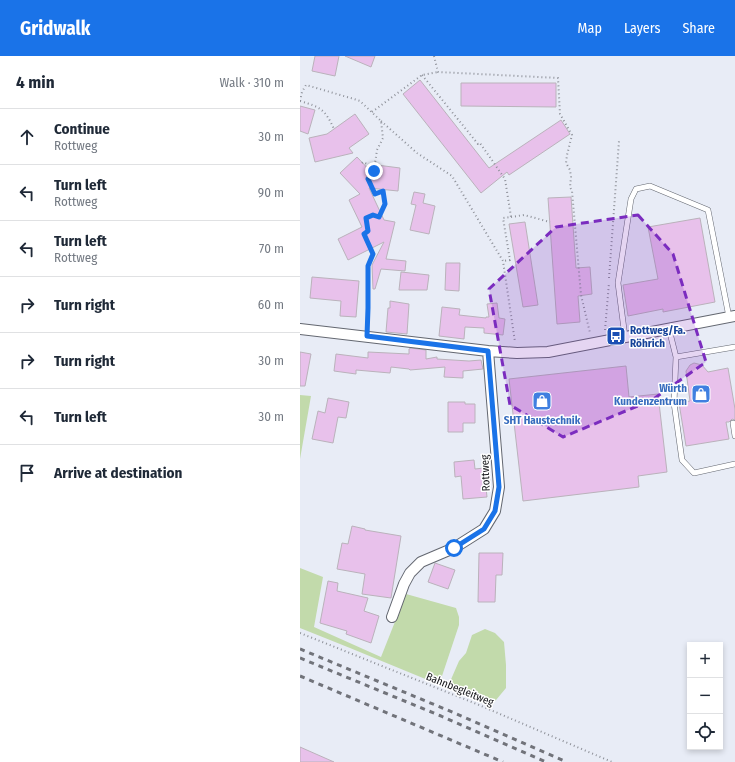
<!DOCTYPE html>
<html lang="en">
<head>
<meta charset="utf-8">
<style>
  :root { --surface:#fff; --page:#f2f2f3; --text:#1f2937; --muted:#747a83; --line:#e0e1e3; --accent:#1a73e8 }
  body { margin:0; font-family:"Fira Sans Condensed",sans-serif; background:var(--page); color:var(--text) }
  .controls { position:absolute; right:12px; bottom:12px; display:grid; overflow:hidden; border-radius:0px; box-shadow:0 2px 6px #0003 }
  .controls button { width:36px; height:36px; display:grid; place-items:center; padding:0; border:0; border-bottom:1px solid var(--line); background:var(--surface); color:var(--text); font:20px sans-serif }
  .stop { position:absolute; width:12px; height:12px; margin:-9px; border:3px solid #1a73e8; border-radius:50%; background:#fff }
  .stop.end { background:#1a73e8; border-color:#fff; box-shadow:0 1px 4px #0008 }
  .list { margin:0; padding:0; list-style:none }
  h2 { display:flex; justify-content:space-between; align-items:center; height:52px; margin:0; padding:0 16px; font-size:17px }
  h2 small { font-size:13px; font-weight:400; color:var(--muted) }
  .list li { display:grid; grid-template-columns:26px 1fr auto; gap:12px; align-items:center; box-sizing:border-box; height:56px; padding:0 16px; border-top:1px solid var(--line) }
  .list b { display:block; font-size:15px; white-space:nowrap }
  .list p { margin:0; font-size:13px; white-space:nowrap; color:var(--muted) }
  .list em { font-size:13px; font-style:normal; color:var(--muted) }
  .icon { flex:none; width:22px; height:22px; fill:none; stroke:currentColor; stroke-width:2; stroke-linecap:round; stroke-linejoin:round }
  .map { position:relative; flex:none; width:435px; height:706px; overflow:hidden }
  header { display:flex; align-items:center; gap:24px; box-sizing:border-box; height:56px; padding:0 20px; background:var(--accent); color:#fff }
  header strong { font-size:19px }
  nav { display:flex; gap:22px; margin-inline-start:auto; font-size:14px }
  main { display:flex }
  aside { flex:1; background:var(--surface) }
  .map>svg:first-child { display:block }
  .green { fill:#c2daab }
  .building { fill:#e8c1eb; stroke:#bab2bb }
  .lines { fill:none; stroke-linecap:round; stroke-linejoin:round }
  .lane-casing { stroke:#636770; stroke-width:6 }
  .street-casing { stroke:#636770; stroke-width:12 }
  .path { stroke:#8e9199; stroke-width:2; stroke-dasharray:1 3; stroke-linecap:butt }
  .lane { stroke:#fff; stroke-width:5 }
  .street { stroke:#fff; stroke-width:10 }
  .rail { stroke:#71737a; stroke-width:3; stroke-dasharray:5 5; stroke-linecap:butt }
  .route { stroke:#1a73e8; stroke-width:5 }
  .marked { fill:#7b2cbf; fill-opacity:0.2; stroke:#7b2cbf; stroke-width:3; stroke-dasharray:8 5; stroke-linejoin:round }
  .labels { text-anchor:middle; stroke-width:3; stroke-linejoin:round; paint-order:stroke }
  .transit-label { font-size:11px; font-weight:bold; fill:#164399; stroke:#fff; text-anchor:start }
  .shop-label { font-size:11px; font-weight:bold; fill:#366cbe; stroke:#fff; text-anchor:end }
  .street-label { font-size:11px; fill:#131418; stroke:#fff }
</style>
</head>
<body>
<header>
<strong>Gridwalk</strong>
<nav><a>Map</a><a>Layers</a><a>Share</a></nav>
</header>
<main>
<aside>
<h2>4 min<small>Walk · 310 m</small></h2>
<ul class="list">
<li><svg class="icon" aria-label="ahead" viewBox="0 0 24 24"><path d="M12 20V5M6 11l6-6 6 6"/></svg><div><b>Continue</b><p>Rottweg</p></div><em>30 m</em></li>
<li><svg class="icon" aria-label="left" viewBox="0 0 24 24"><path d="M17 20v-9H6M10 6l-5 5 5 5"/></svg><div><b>Turn left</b><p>Rottweg</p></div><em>90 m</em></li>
<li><svg class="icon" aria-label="left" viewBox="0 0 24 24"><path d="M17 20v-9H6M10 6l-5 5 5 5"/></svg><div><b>Turn left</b><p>Rottweg</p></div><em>70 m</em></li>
<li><svg class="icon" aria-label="right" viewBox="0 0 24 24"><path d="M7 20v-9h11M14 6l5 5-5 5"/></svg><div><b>Turn right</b></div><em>60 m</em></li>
<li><svg class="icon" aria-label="right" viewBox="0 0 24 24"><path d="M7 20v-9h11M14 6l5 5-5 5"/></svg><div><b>Turn right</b></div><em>30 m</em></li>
<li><svg class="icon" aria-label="left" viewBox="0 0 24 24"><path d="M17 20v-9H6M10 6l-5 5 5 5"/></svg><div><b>Turn left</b></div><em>30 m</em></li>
<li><svg class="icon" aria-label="arrive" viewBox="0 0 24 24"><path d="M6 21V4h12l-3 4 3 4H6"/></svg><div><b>Arrive at destination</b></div></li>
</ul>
</aside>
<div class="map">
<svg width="435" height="706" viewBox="0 0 435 706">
  <rect width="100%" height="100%" fill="#e8ecf6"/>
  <!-- green -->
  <path class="green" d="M0,339l11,1 -11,63z
    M0,512l23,9 -9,50 67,30 25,-63 50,14 3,9v8l-18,54 8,5 10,-23 7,-8 6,-18 13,-6 10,4 9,9 2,23v23l-15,18 -141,-58 -50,-20z"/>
  <!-- building -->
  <path class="building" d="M15,0h24l-4,20 -23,-5z
    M45,0h30l-4,11z
    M120,24l69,88 72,-48 9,14 -61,41 -2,-3 -26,21 -78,-99z
    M161,27h95v24l-95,-1z
    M0,50l15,4 -7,24 -8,-3z
    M55,58l14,20 -20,14 4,5 -38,9 -6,-24 18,-4z
    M57,101l19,20 1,-12 23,3 -2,23 -29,-3 15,32 11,2 -9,37 20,2 -1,10 -24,-2 -6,20h-2l-1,-24 12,-23 -36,18 -10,-21 24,-12 -13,-27 11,-6 -20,-21z
    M114,136l11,2 -2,9 12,3 -6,28 -19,-4 6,-25 -5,-1z
    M271,141l5,71 14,-1 2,27 -14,2 2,26 -23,2 -9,-126z
    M400,162l15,84 -52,10v-3l-35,7 -5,-31 35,-6 -10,-52z
    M225,166l13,83 -15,2 -14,-83z
    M146,207h14l-1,28 -14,-1z
    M101,216l28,3 -2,15h-28z
    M12,221l47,4 -3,36 -16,-1 1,-15 -31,-3z
    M90,245l19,3 -2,30 -21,-2 2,-24h2z
    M197,247l2,15 6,1 -2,16 -19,-2v-5l-19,-1 -1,12 -25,-3 3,-29 18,2 -1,6 27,3v-1h3l-2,-13z
    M111,292l15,2v9l11,-2v2l32,2 12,-1 2,9 -20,2v7l-19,-1 1,-10 -35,3 -1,-1 -18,-2 -1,6 -34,-3v4l-22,-3 2,-17 32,4v-6l41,2v-5z
    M0,296l11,2 -6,32h-5z
    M394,307l8,2 6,7 20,-4 7,41v11l-3,-1 -3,3h-3l3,17 -43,7 -7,-43 11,-2 -4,-30 4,-6z
    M326,310l3,31 29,-3 9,78 -29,4 1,11 -116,14 -14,-122z
    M28,342l21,4 -3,16 -8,-1 -5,26 -21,-4 6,-28 7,2z
    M148,346h17v2h10v19h-12v9h-15z
    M174,404l1,9 9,-1 3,29 -24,2 -2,-23 -6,1 -1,-15z
    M52,470l13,3v1l36,6 -10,62 -29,-4 3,-20 -28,-5 5,-26 6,1z
    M179,497h24l-1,22h-6l-1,27h-17z
    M135,507l20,7 -7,19 -20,-7z
    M28,525l10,2 -1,8 31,7 -4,13 15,5 -8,27 -25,-9 1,-3 -27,-8z
    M0,691l34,15h-34z"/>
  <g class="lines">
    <!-- lane casing -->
    <g class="lane-casing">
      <path id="lane" d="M369,273l7,28
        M325,281l-7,-54 13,-84 5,-10 14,-3 58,24 21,107
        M435,291l-59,10 -2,46 8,57 12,13 41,-9
        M433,367l2,13"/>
    </g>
    <!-- street casing -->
    <g class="street-casing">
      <path id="street" d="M0,273l188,22 29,2 31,-1 187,-36
        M92,561l12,-33 6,-11 11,-11 33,-14 30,-19 11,-18 4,-24 -11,-136"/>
    </g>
    <!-- path -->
    <path class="path" d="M134,0l4,16 120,6 2,36 12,21 -5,20 -1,8 4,7 1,7 -1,10 2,4 9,104 9,38
      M122,19l56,69 2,-1 25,36 6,38 -8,1 7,42 -7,1
      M0,45l2,-9 4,-7 48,14 6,2 21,20 2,17 -6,12 -3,20
      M0,45c20,6 25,8 34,28
      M72,56l50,-37 16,-3
      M81,65l36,32 35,23 51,85 12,81
      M62,107l1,-1 10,5 1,7 -6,5 7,15 8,-3 2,13 -6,13 -6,-2 -7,3 2,13 -5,3 10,20 -5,12 -1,61
      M211,161l13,-2 26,7
      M309,222l10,-137
      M305,274l4,-47
      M0,577l179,72 133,57"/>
    <!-- lane -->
    <use href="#lane" class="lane"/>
    <!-- street -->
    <use href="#street" class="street"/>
    <!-- rail -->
    <path class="rail" d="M0,593l145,60 122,53
      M0,602l141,58 105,46
      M0,620l203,86"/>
  </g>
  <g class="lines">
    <!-- route -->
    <path class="route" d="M74,115v3l-6,5 7,15 8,-3 2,13 -6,13 -6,-2 -7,3 2,13 -4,3 9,20 -5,12v42l-1,28 121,15 11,136 -4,24 -11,18 -30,19"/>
  </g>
  <!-- marked area -->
  <path class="marked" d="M338,159l35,39 33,108 -54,38 -89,37 -53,-32 -21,-116 67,-62z"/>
  <!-- icons -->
  <defs>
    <g id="bus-square" transform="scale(1)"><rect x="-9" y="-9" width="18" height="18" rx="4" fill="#1a4fb4" stroke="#fff"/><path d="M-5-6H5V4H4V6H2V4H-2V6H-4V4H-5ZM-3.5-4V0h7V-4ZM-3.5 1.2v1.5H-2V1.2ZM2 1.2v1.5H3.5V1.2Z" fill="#fff"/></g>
    <g id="shop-square" transform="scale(1)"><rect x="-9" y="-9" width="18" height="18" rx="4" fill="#3f7fe0" stroke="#fff"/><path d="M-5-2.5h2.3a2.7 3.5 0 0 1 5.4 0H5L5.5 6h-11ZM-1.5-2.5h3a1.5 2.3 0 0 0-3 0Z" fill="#fff"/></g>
  </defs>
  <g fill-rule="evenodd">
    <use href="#bus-square" x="316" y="280"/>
    <use href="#shop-square" x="401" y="338"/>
    <use href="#shop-square" x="242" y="345"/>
  </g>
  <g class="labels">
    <!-- transit labels -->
    <g class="transit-label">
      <text x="330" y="278">Rottweg/Fa.<tspan x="330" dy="13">Röhrich</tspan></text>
    </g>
    <!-- shop labels -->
    <g class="shop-label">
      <text x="387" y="336">Würth<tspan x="387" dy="13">Kundenzentrum</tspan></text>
      <text x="242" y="368" text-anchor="middle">SHT Haustechnik</text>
    </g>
    <!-- street labels -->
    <g class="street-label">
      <text transform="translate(185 417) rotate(-92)" y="4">Rottweg</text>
      <text transform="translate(160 633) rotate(22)" y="4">Bahnbegleitweg</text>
    </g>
  </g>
</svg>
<div class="controls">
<button>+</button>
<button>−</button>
<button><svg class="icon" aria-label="locate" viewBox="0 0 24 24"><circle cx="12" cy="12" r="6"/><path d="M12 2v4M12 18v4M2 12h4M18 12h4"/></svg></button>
</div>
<div class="stop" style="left:154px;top:492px"></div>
<div class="stop end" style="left:74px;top:115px"></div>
</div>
</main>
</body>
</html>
